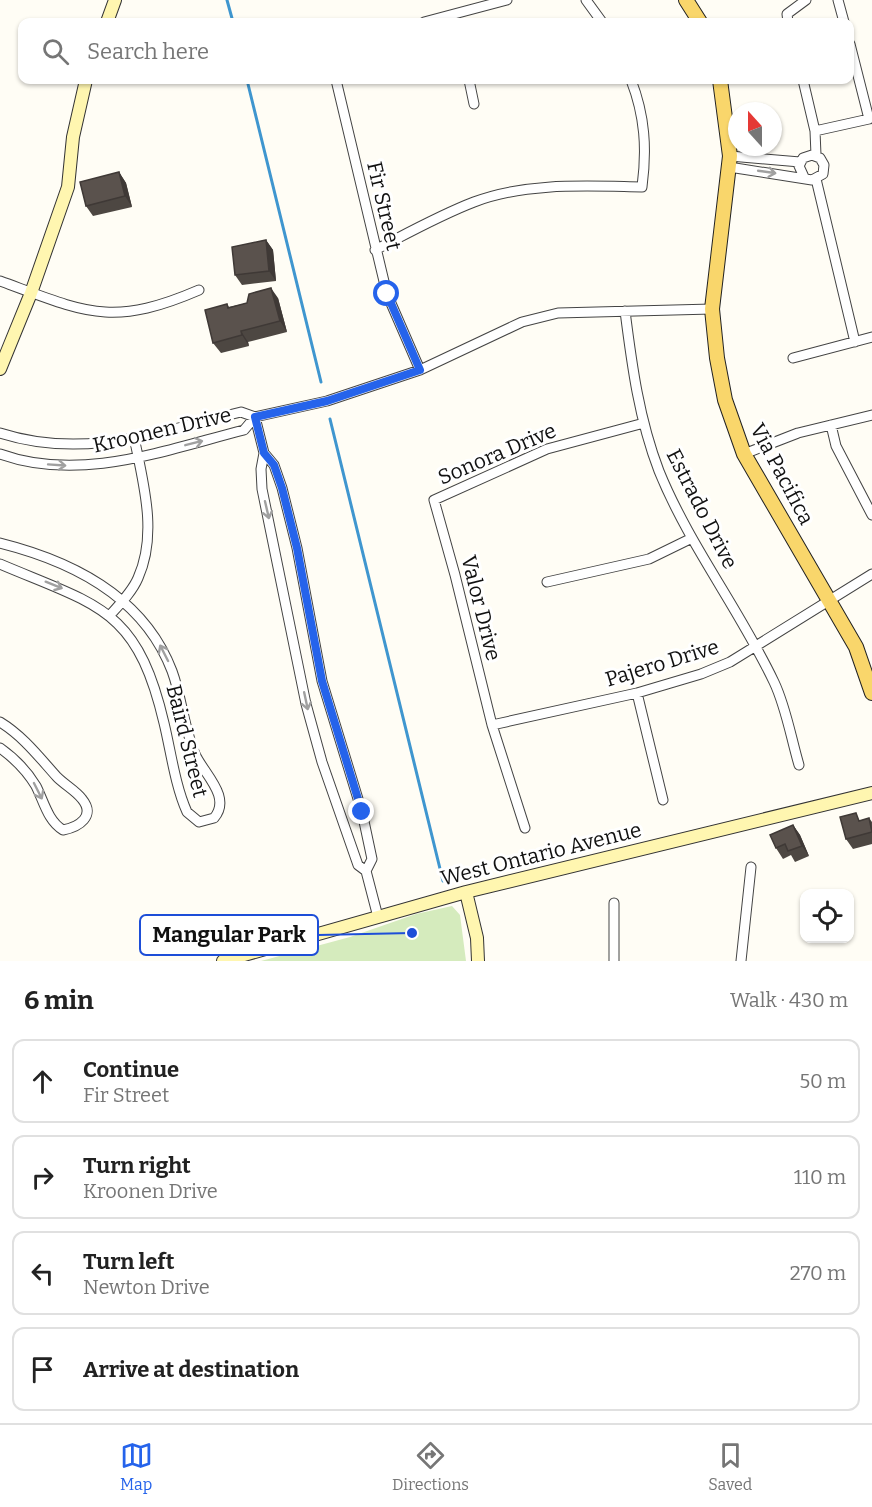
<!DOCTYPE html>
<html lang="en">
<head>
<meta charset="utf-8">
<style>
  :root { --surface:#fff; --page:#f2f2f2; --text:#222; --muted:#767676; --line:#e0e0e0; --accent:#2563eb }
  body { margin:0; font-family:Bitter,serif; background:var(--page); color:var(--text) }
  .controls { position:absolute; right:18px; bottom:18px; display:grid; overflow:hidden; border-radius:12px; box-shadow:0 2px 4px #0004 }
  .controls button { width:54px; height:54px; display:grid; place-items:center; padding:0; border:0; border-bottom:2px solid var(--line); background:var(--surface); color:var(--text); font:30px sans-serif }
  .compass { position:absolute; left:728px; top:102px; width:54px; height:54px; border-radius:50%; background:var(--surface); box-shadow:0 2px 4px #0004; rotate:339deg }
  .stop { position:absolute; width:18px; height:18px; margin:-14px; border:4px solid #2563eb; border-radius:50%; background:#fff }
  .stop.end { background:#2563eb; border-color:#fff; box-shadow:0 2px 6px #0008 }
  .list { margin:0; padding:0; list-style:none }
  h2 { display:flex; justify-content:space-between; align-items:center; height:78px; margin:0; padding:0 24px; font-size:26px }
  h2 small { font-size:20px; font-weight:400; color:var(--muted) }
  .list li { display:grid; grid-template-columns:39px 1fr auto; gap:18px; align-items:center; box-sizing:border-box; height:84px; margin:0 12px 12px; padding:0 12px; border:2px solid var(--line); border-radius:12px }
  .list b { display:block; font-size:22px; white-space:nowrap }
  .list p { margin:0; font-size:20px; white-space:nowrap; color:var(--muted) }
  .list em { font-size:20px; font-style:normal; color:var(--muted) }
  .icon { flex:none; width:33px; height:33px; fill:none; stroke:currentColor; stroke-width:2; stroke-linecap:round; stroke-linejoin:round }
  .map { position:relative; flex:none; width:872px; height:961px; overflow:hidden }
  .search { position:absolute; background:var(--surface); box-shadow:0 2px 4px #0004; left:18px; right:18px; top:18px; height:66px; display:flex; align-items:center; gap:15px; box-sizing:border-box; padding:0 21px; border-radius:12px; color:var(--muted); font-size:22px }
  .sheet { height:462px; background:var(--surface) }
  nav { display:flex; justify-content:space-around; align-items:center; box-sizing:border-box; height:84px; border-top:2px solid var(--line); background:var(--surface); font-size:16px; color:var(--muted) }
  nav a { display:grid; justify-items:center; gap:3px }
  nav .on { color:var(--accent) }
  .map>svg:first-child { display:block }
  .green { fill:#d5ebbd }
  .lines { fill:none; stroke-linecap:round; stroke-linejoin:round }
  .stream { stroke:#3f96cf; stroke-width:3 }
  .street-casing { stroke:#444; stroke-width:11 }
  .secondary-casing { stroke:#333; stroke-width:14 }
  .primary-casing { stroke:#222; stroke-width:16 }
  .street { stroke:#fff; stroke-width:9 }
  .secondary { stroke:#fff6b0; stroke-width:12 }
  .primary { stroke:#f9d66b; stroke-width:14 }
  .wall { fill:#4d4742 }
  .shaded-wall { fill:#3f3936 }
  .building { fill:#5a524d; stroke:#3f3936; stroke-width:1.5 }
  .oneway { stroke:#a0a0a0 }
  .route { stroke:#2563eb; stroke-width:8 }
  .labels { text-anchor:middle; stroke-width:6; stroke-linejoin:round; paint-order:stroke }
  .street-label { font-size:21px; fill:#111; stroke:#fff }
  .leader { fill:none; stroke:#1d4ed8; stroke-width:2 }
  .callout-dot { fill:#1d4ed8; stroke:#fff; stroke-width:2 }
  .callout { fill:#fff; stroke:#1d4ed8; stroke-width:2 }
  .callout-label { font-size:22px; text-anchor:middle; font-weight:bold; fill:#111 }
</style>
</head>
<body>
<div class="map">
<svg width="872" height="961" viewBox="0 0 872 961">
  <rect width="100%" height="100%" fill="#fffdf5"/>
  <!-- green -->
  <path class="green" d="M452,906l8,9 6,46h-205l89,-24 66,-23z"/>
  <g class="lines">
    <!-- stream -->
    <path class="stream" d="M227,0l6,22
      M247,80l74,302
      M330,419l113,462"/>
    <!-- street casing -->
    <g class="street-casing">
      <path id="street" d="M586,0l16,22
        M838,0l6,22
        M424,22l83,-22
        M788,22l-1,-8 19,-14
        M336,80l51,214 33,76
        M469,80l5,24
        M803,80l12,51 1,24
        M815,131l54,-12 -19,-75
        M730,156l70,6
        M729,167l83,13 11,-6 1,-9 -4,-7 -8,-3 -9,3 -4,8 5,11
        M816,179l39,163
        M375,250c33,-17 65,-35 99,-48 53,-20 113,-16 168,-15 5,-38 3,-71 -11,-107
        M0,281c85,31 111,47 199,9
        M625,311c7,55 14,108 34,160 30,74 81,139 115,211 12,25 17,56 25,83
        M793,358l79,-21
        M255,417l9,36 10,12 8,23 15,60 25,133 40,131 10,47 -6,12 12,46
        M831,425l5,21 36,69
        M0,433c84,27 158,-1 241,-21l14,5 72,-16 93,-31 102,-48 36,-9 154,-4
        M264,453l-3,16 1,20 44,215 16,58 36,103 8,6
        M0,454c80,29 165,-4 244,-24l11,-13
        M744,454l54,-21 74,-18
        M0,543c72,18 144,54 172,128 10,27 12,57 23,83 9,20 37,43 19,64l-15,4 -12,-10c-12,-27 -16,-60 -23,-89 -27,-115 -65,-117 -164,-159
        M547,582l102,-23 43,-21
        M110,615c10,-11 22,-23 28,-37 20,-44 5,-96 -4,-141
        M637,693l26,107
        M0,722c23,14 39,35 57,55 8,8 19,14 25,22 14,17 -3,28 -19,31 -15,-9 -19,-28 -27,-44 -9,-15 -22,-28 -36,-38
        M492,725l145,-32 64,-19 29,-12 142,-88
        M525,828l-33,-103 -37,-150 -21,-75 113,-51 97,-26
        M614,903v58
        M741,961l10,-94"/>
    </g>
    <!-- secondary casing -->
    <g class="secondary-casing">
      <path id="secondary" d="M107,22l8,-22
        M0,369l31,-76 37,-106 5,-50 13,-57
        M466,892l11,46 1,23
        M223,961l243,-69 406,-99"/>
    </g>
    <!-- primary casing -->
    <g class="primary-casing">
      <path id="primary" d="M686,0l14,22
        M720,80l10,76 -18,153 5,49 8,42 19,54 112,193 16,46"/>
    </g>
    <!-- street -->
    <use href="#street" class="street"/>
    <!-- secondary -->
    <use href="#secondary" class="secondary"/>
    <!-- primary -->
    <use href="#primary" class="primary"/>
  </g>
  <!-- wall -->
  <path class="wall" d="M119,172l7,11 6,24 -39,9 -7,-10z
    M266,240l7,10 3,31 -34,4 -7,-10z
    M278,298l9,34 -39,10 1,4 -28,7 -8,-10 14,-39 2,3 18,-4z
    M869,818l3,4v22l-19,5 -7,-10 16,-19z
    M793,825l7,10 9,21 -14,6 -4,-7 -8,4 -7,-11z"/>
  <!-- shaded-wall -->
  <path class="shaded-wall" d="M119,172l7,11 6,24 -7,-11z
    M266,240l7,10 3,31 -7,-10z
    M271,288l7,10 9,34 -7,-11z
    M241,331l7,11 1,4 -7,-11z
    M793,825l7,10 9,21 -7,-10z"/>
  <!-- building -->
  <path class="building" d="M119,172l6,24 -39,10 -6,-24z
    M266,240l3,31 -34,4 -3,-28z
    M271,288l9,33 -39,10 1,4 -29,8 -8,-33 22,-6 1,4 19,-5 2,-9z
    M856,813l3,8 10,-3 3,14 -26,7 -6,-22z
    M793,825l9,21 -14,5 -3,-7 -9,4 -6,-13z"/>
  <!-- one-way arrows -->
  <defs><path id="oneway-shaft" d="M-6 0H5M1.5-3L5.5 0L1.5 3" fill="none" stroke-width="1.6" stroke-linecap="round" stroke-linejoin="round" transform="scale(1.5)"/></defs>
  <g class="oneway">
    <use href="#oneway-shaft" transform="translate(767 172) rotate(8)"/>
    <use href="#oneway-shaft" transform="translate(194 443) rotate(-14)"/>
    <use href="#oneway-shaft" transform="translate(57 465) rotate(4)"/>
    <use href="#oneway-shaft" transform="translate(267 510) rotate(77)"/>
    <use href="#oneway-shaft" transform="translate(54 585) rotate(22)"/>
    <use href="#oneway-shaft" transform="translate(164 653) rotate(-117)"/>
    <use href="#oneway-shaft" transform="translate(306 701) rotate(78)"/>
    <use href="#oneway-shaft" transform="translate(38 791) rotate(63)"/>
  </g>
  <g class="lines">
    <!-- route -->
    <path class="route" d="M362,812l-40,-131 -25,-133 -15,-60 -8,-23 -10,-12 -9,-36 72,-16 93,-31 -33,-76"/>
  </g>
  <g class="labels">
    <!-- street labels -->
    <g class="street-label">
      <text transform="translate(384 206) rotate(77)" y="7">Fir Street</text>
      <text transform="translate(162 430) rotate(-13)" y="7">Kroonen Drive</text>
      <text transform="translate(497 454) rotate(-23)" y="7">Sonora Drive</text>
      <text transform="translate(782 474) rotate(62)" y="7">Via Pacifica</text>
      <text transform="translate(702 509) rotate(63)" y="7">Estrado Drive</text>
      <text transform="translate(481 608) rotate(76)" y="7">Valor Drive</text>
      <text transform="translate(662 663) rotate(-17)" y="7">Pajero Drive</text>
      <text transform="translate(187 741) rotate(76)" y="7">Baird Street</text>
      <text transform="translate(541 854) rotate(-14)" y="7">West Ontario Avenue</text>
    </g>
  </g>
  <!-- callouts -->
  <path class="leader" d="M412 933L318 935"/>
  <circle class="callout-dot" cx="412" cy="933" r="6"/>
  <rect class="callout" x="140" y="915" width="178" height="40" rx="6"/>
  <g class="callout-label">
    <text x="229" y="942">Mangular Park</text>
  </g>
</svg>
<div class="controls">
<button><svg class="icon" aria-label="locate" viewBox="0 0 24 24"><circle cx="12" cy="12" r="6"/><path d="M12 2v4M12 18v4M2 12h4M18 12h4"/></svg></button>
</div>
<svg class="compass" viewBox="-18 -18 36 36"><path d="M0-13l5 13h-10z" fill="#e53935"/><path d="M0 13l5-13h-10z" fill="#767676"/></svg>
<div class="stop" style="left:387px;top:294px"></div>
<div class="stop end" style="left:362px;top:812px"></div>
<div class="search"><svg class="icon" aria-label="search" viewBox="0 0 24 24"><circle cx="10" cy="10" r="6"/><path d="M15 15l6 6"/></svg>Search here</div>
</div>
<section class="sheet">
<h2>6 min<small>Walk · 430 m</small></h2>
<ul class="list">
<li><svg class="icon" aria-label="ahead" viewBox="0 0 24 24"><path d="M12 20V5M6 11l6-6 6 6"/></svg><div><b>Continue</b><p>Fir Street</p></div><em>50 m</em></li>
<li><svg class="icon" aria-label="right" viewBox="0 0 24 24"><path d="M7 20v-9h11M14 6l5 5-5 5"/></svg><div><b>Turn right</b><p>Kroonen Drive</p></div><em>110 m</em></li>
<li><svg class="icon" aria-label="left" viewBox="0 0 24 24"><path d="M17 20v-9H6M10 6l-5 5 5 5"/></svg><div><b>Turn left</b><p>Newton Drive</p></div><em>270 m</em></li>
<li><svg class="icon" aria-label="arrive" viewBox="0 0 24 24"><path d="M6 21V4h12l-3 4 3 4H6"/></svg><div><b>Arrive at destination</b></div></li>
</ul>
</section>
<nav>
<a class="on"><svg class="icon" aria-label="map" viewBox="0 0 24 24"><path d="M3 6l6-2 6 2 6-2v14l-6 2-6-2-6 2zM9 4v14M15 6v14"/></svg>Map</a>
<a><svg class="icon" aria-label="directions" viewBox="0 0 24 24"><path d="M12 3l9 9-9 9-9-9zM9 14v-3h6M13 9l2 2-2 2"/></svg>Directions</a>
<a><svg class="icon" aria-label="saved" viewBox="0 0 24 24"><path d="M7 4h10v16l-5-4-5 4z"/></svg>Saved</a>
</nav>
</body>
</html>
